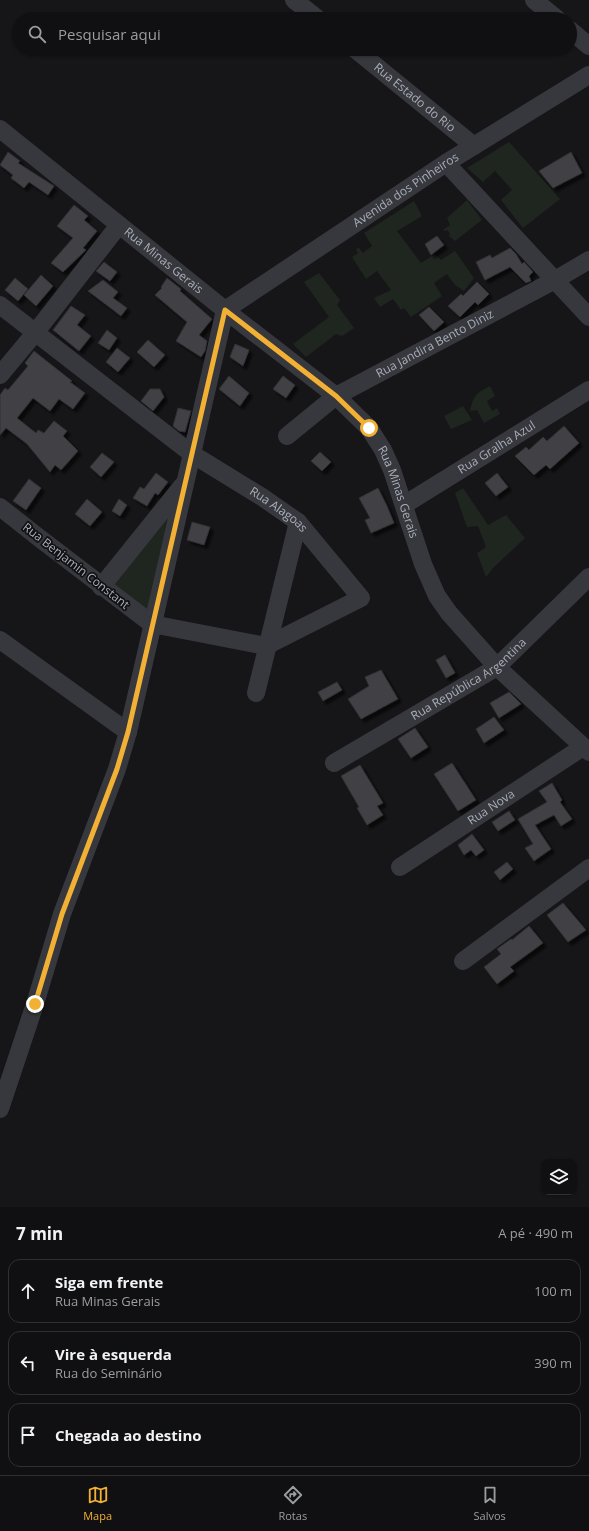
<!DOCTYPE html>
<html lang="pt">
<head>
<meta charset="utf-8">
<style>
  :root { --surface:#101012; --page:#1e1e20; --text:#f1f3f6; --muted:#9c9d9f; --line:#303032; --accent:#f2b134 }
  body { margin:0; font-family:"Open Sans",sans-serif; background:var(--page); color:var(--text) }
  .controls { position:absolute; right:12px; bottom:12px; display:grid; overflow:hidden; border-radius:8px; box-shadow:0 1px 3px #0004 }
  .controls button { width:36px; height:36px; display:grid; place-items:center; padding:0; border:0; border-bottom:1px solid var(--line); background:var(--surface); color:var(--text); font:20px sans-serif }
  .stop { position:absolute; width:12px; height:12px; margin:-9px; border:3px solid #f2b134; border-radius:50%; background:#fff }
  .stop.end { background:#f2b134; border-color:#fff; box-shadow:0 1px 4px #0008 }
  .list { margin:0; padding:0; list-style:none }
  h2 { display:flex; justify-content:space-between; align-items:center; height:52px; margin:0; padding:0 16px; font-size:17px }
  h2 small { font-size:13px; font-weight:400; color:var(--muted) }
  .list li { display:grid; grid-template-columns:26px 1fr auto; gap:12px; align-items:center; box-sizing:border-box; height:64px; margin:0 8px 8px; padding:0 8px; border:1px solid var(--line); border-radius:12px }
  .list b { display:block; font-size:15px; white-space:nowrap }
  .list p { margin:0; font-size:13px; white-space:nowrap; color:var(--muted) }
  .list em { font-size:13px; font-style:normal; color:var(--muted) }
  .icon { flex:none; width:22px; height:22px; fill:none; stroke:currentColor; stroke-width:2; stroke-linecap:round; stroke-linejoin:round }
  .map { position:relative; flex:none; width:589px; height:1207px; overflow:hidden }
  .search { position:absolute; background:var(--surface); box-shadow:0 1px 3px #0004; left:12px; right:12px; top:12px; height:44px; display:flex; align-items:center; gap:10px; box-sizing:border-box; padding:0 14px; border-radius:22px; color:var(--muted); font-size:15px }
  .sheet { height:268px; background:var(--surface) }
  nav { display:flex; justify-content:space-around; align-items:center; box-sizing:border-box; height:56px; border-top:1px solid var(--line); background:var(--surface); font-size:11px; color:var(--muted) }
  nav a { display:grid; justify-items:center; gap:2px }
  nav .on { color:var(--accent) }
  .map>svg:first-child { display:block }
  .green { fill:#1e261f }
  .building { fill:#404145; stroke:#303034; filter:url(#shadow) }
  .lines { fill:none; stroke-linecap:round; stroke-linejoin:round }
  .minor { stroke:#37383d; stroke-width:18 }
  .route { stroke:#f2b134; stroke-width:5 }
  .labels { text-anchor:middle; stroke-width:3.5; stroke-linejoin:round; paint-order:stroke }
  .street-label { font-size:12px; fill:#a8adb8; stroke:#111113 }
</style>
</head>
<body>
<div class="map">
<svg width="589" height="1207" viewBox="0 0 589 1207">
  <defs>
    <filter id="shadow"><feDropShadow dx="3.5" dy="3.5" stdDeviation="1" flood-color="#0009"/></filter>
  </defs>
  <rect width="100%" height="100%" fill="#161618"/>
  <!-- green -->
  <path class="green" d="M509,142l51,57 -37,29 -22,-28 11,-10 -17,-19 -12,11 -16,-14z
    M467,200l15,20 -27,21 -6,-5 1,-3 -3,-3 -2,1 -2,-1 7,-5 -3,-7z
    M414,201l8,15 -25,15 24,32 14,-9 6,6 14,-9 19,27 -10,13 -9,-6 -8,-11 -13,9 8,13 -31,21 -7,-9 -3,2 -8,-11 -13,8 -6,-9 17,-8 -14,-19 -11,8 -14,-22 6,-4 -2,-4 3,-1 4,5 9,-7 -8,-13z
    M319,273l21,27 -3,5 17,23 -12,8 -6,-2 -30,23 -13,-13 36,-27 -25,-35z
    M490,386l5,10 -8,5 5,10 5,-3 3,6 -16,9 -7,-13 -7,1c4,-16 5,-17 20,-25z
    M463,406l9,14 -21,9 -7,-13z
    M463,488l25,37 18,-10 19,23 -31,29 -8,10 -9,-24 9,-6 -8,-21 -11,1 -12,-34z
    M178,498l-27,118 -40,-32z"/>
  <!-- building -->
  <path class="building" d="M8,152l12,9 -2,2 36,23 -6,9 -19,-13 -5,6 -13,-10 2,-3 -13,-10z
    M571,152l11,21 -29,15 -14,-17z
    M74,205l14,11 -4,4 13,11 -14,17 3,2 -23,22 -12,-9 22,-25 -16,-12z
    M437,236l7,9 -13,10 -6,-11z
    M510,248l6,6 6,10 2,-2 9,10 -4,4 2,5 -5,2 -16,-16 -25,13 -9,-18 14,-7 2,3z
    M104,262l13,10 -7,9 -14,-10z
    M41,275l12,11 -17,20 -12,-11z
    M15,278l13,11 -10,12 -13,-11z
    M167,278l14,11 -1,2 32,28 -13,16 8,6 -2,10 -4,6 -25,-16 11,-19 -32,-27 7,-7 -1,-1z
    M103,280l15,12 -5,6 14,10 -6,8 -33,-25z
    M477,282l12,12 -11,11 -3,-3 -15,15 -12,-11 13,-12 2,2z
    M71,306l14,9 -8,10 14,11 -12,15 -26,-21z
    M429,307l15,15 -10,9 -15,-16z
    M107,330l10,8 -8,12 -11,-7z
    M148,340l17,15 -11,12 -17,-15z
    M235,344l14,6 -6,16 -13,-9z
    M117,348l13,10 -12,14 -12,-10z
    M34,351l38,30 -2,1 15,11 -12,16 -14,-10 -9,12 -17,-13 -16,20 19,15 2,-3 6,3 10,-12 13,10 -4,5 15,15 -17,19 -6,-5 -5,7 -23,-28 -21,-16 -6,7v-40l5,-7 3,2 20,-24 -3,-3z
    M229,376l20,17 -9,13 -21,-17z
    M283,376l12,9 -9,13 -13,-9z
    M150,389h10l4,8 -11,14 -12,-10z
    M178,408l13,3 -6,21 -6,-1 -6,-5z
    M564,426l15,17 -29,26 -4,-4 -12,10 -19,-19 11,-9 3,3 14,-13 4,4z
    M320,452l11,10 -9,9 -11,-10z
    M102,453l12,9 -13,15 -11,-10z
    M156,473l12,9 -10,13 -3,-2 -8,13 -14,-8 7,-11 4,2z
    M497,473l11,14 -12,9 -11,-13z
    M29,479l12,9 -15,22 -13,-9z
    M378,488l9,18 7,17 -23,10 -6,-13 5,-2 -11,-20z
    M87,499l15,13 -12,14 -15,-12z
    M119,499l8,6 -7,11 -8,-5z
    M192,522l18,5 -6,18 -17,-5z
    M445,655l10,18 -9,5 -10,-18z
    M381,670l17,29 -37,20 -13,-20 21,-13 -4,-9z
    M337,682l5,8 -19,11 -5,-9z
    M509,692l12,12 -22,14 -9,-15z
    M494,717l10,13 -20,13 -8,-14z
    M415,728l13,19 -17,11 -13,-19z
    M452,763l24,37 -18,11 -24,-37z
    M360,765l23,38 -6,3 6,9 -16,10 -10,-17 2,-1 -18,-31z
    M552,783l10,17 -2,2 12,17 -11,7 -7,-11 -19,10 16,24 -17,12 -9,-13 8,-4 -15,-25 29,-17 -8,-11z
    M509,811l6,9 -17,11 -6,-9z
    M472,834l12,16 -8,6 -5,-6 -7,5 -6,-10z
    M507,862l6,7 -13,11 -6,-8z
    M563,903l23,27 -18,12 -21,-27z
    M529,926l14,17 -33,24 4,4 -17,13 -13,-17 17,-13 -4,-5 14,-10 1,1z"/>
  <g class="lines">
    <!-- minor -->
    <g class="minor">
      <path d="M294,0l24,19"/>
      <path d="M534,0l23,19"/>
      <path d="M570,30l19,16"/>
      <path id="s1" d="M355,49l119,97"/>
      <path id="s2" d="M0,129l225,181 111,86 33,32 14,22 9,20 31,94 14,32 12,17 48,54 92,85"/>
      <path d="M446,163l143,154"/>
      <path id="s3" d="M0,305l192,149 70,43 36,25 63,76 -95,48 -114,-22 -114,-87 -38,-30"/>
      <path id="s4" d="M225,310l221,-147 143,-88"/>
      <path d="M0,375l35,-42 84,-108"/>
      <path id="s5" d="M287,436l49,-40 219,-116 34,-20"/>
      <path id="s6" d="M404,505l185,-115"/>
      <path d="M101,587l82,-102"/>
      <path d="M0,640l128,92"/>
      <path d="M256,693l42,-171"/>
      <path id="s7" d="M334,763l163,-96 92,-90"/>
      <path id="s8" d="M400,867l183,-120"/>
      <path d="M463,961l126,-93"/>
      <path d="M0,1109l35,-105 27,-90 55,-145 11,-37 97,-422"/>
    </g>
  </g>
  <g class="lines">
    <!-- route -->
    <path class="route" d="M35,1004l27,-90 55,-145 11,-37 97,-422 111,86 33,32"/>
  </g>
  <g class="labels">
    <!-- street labels -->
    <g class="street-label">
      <text dy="4" stroke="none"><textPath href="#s1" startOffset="77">Rua Estado do Rio</textPath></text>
      <text dy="4" stroke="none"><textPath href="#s4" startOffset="217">Avenida dos Pinheiros</textPath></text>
      <text dy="4" stroke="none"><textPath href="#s2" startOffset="210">Rua Minas Gerais</textPath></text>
      <text dy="4" stroke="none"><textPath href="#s5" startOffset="175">Rua Jandira Bento Diniz</textPath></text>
      <text dy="4" stroke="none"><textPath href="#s6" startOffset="109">Rua Gralha Azul</textPath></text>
      <text dy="4" stroke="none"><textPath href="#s2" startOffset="546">Rua Minas Gerais</textPath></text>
      <text dy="4" stroke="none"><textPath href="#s3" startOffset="346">Rua Alagoas</textPath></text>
      <text transform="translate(76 566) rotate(38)" y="4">Rua Benjamin Constant</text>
      <text dy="4" stroke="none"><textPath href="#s7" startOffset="159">Rua República Argentina</textPath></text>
      <text dy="4" stroke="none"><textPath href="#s8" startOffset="109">Rua Nova</textPath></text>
    </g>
  </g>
</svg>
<div class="controls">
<button><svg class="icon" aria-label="layers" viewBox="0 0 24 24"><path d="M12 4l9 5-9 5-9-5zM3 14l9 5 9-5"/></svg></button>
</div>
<div class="stop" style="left:369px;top:428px"></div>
<div class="stop end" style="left:35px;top:1004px"></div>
<div class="search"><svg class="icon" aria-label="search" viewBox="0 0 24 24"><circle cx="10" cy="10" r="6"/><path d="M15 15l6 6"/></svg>Pesquisar aqui</div>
</div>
<section class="sheet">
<h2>7 min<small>A pé · 490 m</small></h2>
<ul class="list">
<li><svg class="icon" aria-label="ahead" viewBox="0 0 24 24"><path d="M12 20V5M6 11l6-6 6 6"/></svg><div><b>Siga em frente</b><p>Rua Minas Gerais</p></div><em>100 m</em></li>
<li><svg class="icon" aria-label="left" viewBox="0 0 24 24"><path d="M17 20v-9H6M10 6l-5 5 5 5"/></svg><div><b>Vire à esquerda</b><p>Rua do Seminário</p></div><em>390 m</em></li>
<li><svg class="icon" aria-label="arrive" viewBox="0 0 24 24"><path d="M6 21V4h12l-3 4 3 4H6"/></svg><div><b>Chegada ao destino</b></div></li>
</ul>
</section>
<nav>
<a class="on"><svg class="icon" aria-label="map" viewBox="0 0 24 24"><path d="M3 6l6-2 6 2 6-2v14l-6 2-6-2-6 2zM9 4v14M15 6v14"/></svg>Mapa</a>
<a><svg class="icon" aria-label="directions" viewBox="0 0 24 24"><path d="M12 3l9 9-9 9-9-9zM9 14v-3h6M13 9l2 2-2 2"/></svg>Rotas</a>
<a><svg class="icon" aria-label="saved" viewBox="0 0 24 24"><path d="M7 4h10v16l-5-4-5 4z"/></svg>Salvos</a>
</nav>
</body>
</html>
